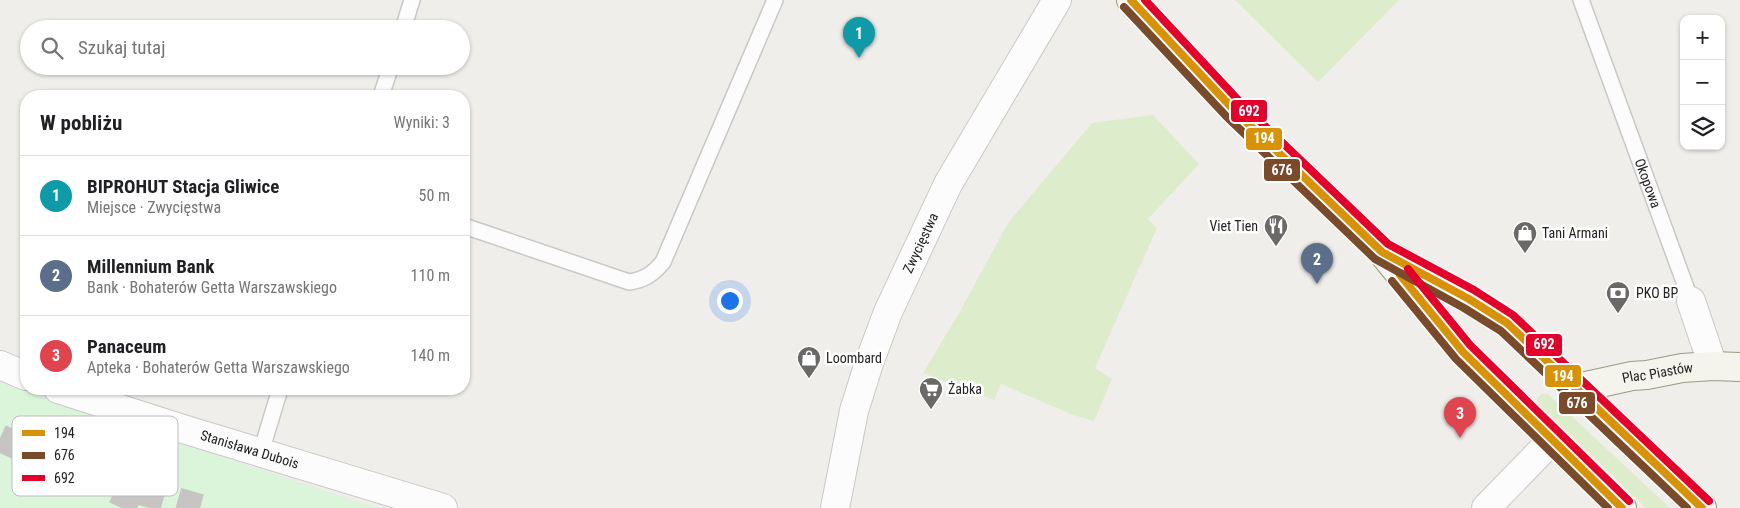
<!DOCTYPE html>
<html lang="pl">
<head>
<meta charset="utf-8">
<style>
  :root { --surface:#fff; --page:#f6f6f6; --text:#202124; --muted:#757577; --line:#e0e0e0; --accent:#6a6968 }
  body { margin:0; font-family:"Roboto Condensed",sans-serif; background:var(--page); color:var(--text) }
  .controls { position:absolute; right:15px; top:15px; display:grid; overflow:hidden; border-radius:10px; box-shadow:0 1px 4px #0004 }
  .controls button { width:45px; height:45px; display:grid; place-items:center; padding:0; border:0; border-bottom:1px solid var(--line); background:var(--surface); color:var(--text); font:25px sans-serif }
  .you { position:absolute; left:729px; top:300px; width:18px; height:18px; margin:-12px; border:4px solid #fff; border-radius:50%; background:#1a73e8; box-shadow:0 0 0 8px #1a73e833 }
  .badge { display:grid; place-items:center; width:32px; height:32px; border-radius:50%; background:var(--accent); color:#fff; font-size:16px; font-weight:700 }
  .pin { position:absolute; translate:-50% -41px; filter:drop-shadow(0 1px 2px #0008) }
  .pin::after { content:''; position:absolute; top:26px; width:18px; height:15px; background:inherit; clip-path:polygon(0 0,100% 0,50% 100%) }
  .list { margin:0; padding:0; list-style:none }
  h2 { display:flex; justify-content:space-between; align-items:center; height:65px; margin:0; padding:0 20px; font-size:21px }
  h2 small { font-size:16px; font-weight:400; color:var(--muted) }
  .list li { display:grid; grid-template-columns:32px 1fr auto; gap:15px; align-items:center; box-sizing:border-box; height:80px; padding:0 20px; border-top:1px solid var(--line) }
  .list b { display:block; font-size:19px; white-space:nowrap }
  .list p { margin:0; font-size:16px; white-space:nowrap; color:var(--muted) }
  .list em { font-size:16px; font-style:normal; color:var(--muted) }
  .icon { flex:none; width:28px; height:28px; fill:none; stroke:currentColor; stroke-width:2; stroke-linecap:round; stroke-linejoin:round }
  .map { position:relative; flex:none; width:1740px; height:508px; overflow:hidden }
  .search { position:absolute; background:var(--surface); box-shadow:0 1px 4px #0004; left:20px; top:20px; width:450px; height:55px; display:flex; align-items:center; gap:12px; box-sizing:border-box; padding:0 18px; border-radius:28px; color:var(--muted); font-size:19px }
  .panel { position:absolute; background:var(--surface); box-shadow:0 1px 4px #0004; left:20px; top:90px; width:450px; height:305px; border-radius:20px }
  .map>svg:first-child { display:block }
  .grass { fill:#ddeccb }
  .park { fill:#daf5da }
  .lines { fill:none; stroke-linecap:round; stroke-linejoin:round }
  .primary-tunnel { stroke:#c7c5c3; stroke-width:28; stroke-dasharray:28 14; stroke-linecap:butt }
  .service-casing { stroke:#c9c8c7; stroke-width:18 }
  .minor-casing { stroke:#c9c8c7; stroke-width:30 }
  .tertiary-casing { stroke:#c9c8c7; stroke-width:30 }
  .secondary-casing { stroke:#999a82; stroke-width:30 }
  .service { stroke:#fdfcfc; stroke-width:15 }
  .minor { stroke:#fdfcfc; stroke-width:28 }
  .tertiary { stroke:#fdfcfc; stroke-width:28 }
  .secondary { stroke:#f4f4ed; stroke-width:28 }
  .bus-1-casing { stroke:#fff; stroke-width:11 }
  .bus-2-casing { stroke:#fff; stroke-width:11 }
  .bus-3-casing { stroke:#fff; stroke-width:11 }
  .bus-1 { stroke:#d79205; stroke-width:8 }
  .bus-2 { stroke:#7a4b2a; stroke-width:8 }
  .bus-3 { stroke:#e4002b; stroke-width:8 }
  .labels { text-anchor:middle; stroke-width:5; stroke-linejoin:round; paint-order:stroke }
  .street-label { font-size:14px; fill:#222; stroke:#fff }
  .poi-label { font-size:14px; fill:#222; stroke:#fff; text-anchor:start }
  .key { fill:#fff; stroke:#bdbdbd; stroke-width:1 }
  .key-label { font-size:14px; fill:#222 }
  .line-badge { stroke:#fff; stroke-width:2 }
  .badge-label { font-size:14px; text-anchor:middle; font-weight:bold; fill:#fff }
</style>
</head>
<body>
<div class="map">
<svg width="1740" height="508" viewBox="0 0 1740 508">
  <rect width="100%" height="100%" fill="#f0eeeb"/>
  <!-- grass -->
  <path class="grass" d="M1235,0h164l-81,82z
    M1153,115l46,49 -51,55 9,9 -62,140 17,11 -18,42 -21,-6 -72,-31 -7,16 -71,-27 36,-60 49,-90 84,-100z
    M1543,393l6,2 121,113h-24l-107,-103 -2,-3v-4z"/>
  <!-- park -->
  <path class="park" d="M0,376l26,13h7l86,34 259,85h-378z"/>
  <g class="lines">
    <!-- primary-tunnel -->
    <path class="primary-tunnel" d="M0,438l156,70
      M137,490l63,18"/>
    <!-- service casing -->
    <g class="service-casing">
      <g id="service">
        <path id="s1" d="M1581,0l110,301"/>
        <path d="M403,29l9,-29"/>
        <path d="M381,96l10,-30"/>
        <path d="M464,226l165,56c15,-2 24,-8 34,-20l112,-262"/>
        <path d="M261,452l19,-63"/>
      </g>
    </g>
    <!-- minor casing -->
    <g class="minor-casing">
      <g id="minor">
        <path d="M1691,301l22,65"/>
        <path d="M0,365l26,11"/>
        <path id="s2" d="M58,389l125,40 260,79"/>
        <path d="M1486,508l66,-68"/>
      </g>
    </g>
    <!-- tertiary casing -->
    <g class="tertiary-casing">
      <g id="tertiary">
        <path id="s3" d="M835,508l19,-97 15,-48 19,-51 60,-128 109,-184"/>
      </g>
    </g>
    <!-- secondary casing -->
    <g class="secondary-casing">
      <g id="secondary">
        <path d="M1131,0l102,109 149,143 81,100 159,156"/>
        <path d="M1392,257l77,42 38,24 195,185"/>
        <path id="s4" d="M1577,388l55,-12 15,-1 35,-7 31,-2 27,1"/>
      </g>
    </g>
    <!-- service -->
    <use href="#service" class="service"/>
    <!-- minor -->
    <use href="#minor" class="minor"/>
    <!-- tertiary -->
    <use href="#tertiary" class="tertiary"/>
    <!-- secondary -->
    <use href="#secondary" class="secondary"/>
    <!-- bus-1 casing -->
    <g class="bus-1-casing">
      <path id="bus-1" d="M1131,0l102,109 149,143 87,47 38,24 195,185
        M1400,275l63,77 159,156"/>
    </g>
    <!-- bus-2 casing -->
    <g class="bus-2-casing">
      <path id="bus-2" d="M1124,7l102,109 149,143 89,49 37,23 186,177
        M1392,281l64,78 152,149"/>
    </g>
    <!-- bus-3 casing -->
    <g class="bus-3-casing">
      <path id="bus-3" d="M1145,0l95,102 148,142 86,46 39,25 196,186
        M1408,269l62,76 159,156"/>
    </g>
    <!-- bus-1 -->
    <use href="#bus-1" class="bus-1"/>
    <!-- bus-2 -->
    <use href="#bus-2" class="bus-2"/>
    <!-- bus-3 -->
    <use href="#bus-3" class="bus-3"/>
  </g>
  <!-- icons -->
  <defs>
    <g id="restaurant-pin" transform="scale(1.25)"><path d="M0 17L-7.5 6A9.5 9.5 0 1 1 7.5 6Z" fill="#6a6968" stroke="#fff"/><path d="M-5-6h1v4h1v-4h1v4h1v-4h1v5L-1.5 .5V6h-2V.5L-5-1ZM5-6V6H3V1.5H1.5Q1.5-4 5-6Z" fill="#fff"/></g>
    <g id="shop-pin" transform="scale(1.25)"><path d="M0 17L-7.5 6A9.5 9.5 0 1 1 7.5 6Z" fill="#6a6968" stroke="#fff"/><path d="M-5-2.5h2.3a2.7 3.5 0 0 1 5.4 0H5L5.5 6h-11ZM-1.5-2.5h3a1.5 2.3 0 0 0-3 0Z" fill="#fff"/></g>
    <g id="bank-pin" transform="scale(1.25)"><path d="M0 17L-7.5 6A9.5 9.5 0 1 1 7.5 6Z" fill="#6a6968" stroke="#fff"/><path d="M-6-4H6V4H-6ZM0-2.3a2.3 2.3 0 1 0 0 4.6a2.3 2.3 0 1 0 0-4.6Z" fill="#fff"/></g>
    <g id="supermarket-pin" transform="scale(1.25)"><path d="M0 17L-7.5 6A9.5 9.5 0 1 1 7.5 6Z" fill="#6a6968" stroke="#fff"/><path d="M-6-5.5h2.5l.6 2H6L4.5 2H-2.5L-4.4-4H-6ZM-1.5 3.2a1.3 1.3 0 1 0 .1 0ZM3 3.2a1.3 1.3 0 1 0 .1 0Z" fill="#fff"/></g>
  </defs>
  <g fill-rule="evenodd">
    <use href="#restaurant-pin" x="1276" y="226"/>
    <use href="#shop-pin" x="1525" y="233"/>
    <use href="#bank-pin" x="1618" y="293"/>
    <use href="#shop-pin" x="809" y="358"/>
    <use href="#supermarket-pin" x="931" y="389"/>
  </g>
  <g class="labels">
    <!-- street labels -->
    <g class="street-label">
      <text dy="5" stroke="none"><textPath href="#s1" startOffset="195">Okopowa</textPath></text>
      <text dy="5" stroke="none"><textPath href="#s3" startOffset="280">Zwycięstwa</textPath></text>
      <text dy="5" stroke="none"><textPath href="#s4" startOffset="82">Plac Piastów</textPath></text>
      <text dy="5" stroke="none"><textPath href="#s2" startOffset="201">Stanisława Dubois</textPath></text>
    </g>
    <!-- poi labels -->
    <g class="poi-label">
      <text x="1258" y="231" text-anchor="end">Viet Tien</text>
      <text x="1542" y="238">Tani Armani</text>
      <text x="1636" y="298">PKO BP</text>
      <text x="826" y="363">Loombard</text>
      <text x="948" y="394">Żabka</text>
    </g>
  </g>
  <!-- legend -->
  <rect x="12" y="416" width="166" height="80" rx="8" class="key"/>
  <rect x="22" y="430" width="23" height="6" fill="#d79205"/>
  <rect x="22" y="452" width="23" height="7" fill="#7a4b2a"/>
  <rect x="22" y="475" width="23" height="6" fill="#e4002b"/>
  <g class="key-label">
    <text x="54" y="438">194</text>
    <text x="54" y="460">676</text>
    <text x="54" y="483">692</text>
  </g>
  <g class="line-badge">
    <rect x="1230" y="99" width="38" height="24" rx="5" fill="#e4002b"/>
    <rect x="1245" y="127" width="38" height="24" rx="5" fill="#d79205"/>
    <rect x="1263" y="158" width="38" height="24" rx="5" fill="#7a4b2a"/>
    <rect x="1525" y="333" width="38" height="24" rx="5" fill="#e4002b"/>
    <rect x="1544" y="364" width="38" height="24" rx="5" fill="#d79205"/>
    <rect x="1558" y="391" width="38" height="24" rx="5" fill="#7a4b2a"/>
  </g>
  <g class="badge-label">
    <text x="1249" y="116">692</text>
    <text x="1264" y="143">194</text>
    <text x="1282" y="175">676</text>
    <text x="1544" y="349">692</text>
    <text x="1563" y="381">194</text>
    <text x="1577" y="408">676</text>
  </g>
</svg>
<div class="controls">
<button>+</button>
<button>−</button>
<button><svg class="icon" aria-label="layers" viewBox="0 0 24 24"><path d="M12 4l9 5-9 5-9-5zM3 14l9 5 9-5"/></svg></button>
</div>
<div class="you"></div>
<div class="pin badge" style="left:859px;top:58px;background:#0f9aa8">1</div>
<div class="pin badge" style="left:1317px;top:284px;background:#5c6f8a">2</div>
<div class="pin badge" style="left:1460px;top:438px;background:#e0444e">3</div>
<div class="search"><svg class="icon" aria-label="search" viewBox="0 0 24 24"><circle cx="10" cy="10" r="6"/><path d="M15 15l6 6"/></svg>Szukaj tutaj</div>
<section class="panel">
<h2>W pobliżu<small>Wyniki: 3</small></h2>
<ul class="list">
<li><span class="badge" style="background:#0f9aa8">1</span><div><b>BIPROHUT Stacja Gliwice</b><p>Miejsce · Zwycięstwa</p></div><em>50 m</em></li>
<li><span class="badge" style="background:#5c6f8a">2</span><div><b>Millennium Bank</b><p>Bank · Bohaterów Getta Warszawskiego</p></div><em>110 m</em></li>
<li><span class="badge" style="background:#e0444e">3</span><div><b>Panaceum</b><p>Apteka · Bohaterów Getta Warszawskiego</p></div><em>140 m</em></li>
</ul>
</section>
</div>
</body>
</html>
